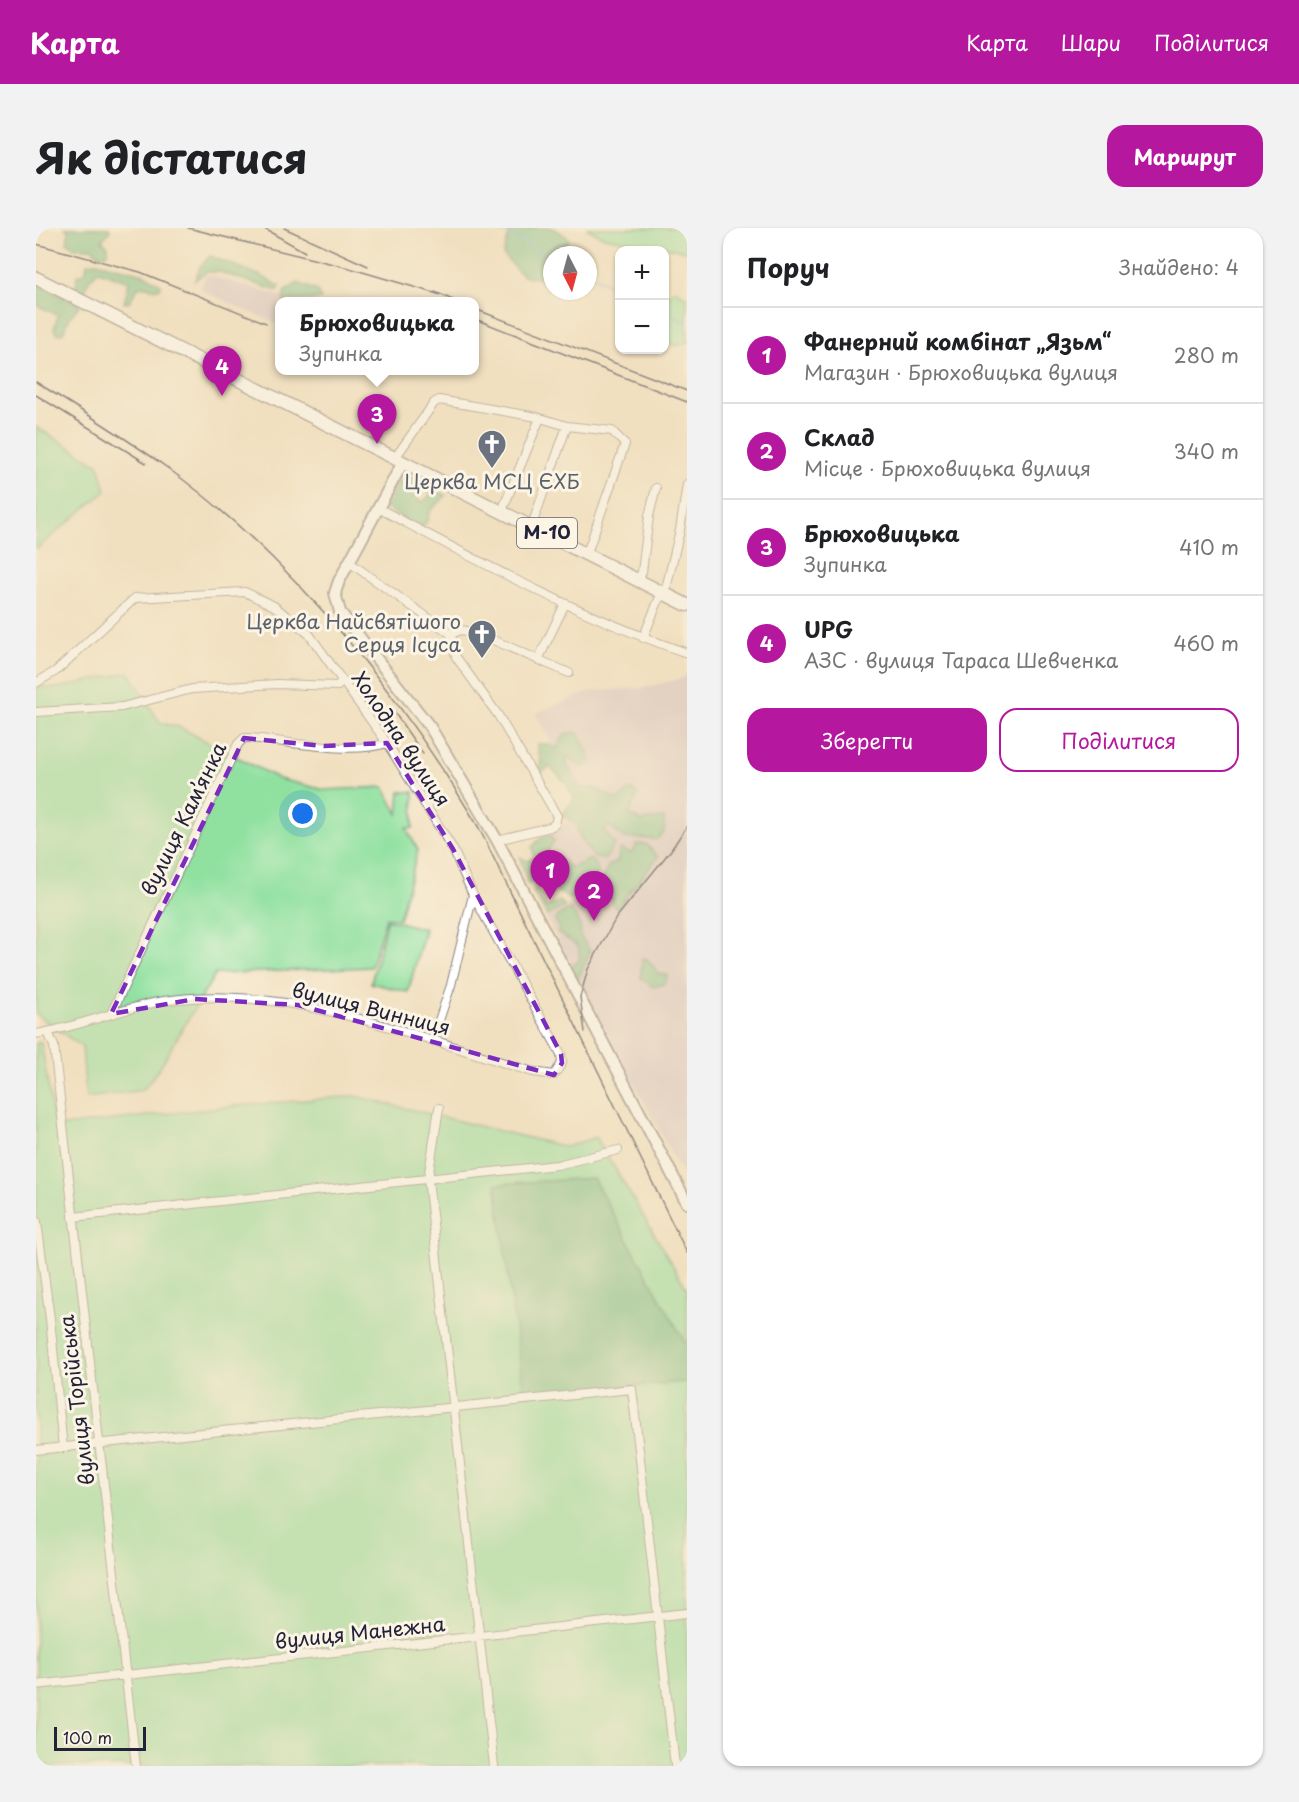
<!DOCTYPE html>
<html lang="uk">
<head>
<meta charset="utf-8">
<style>
  :root { --surface:#fff; --page:#f2f2f2; --text:#202124; --muted:#757577; --line:#e0e0e0; --accent:#b5179e }
  body { margin:0; font-family:"Playpen Sans",sans-serif; background:var(--page); color:var(--text) }
  .controls { position:absolute; right:18px; top:18px; display:grid; overflow:hidden; border-radius:12px; box-shadow:0 2px 4px #0004 }
  .controls button { width:54px; height:54px; display:grid; place-items:center; padding:0; border:0; border-bottom:2px solid var(--line); background:var(--surface); color:var(--text); font:30px sans-serif }
  .compass { position:absolute; left:507px; top:18px; width:54px; height:54px; border-radius:50%; background:var(--surface); box-shadow:0 2px 4px #0004; rotate:174deg }
  .scale { position:absolute; left:18px; bottom:15px; width:92px; box-sizing:border-box; padding-left:6px; border:3px solid #22223b; border-top:0; font-size:16px; line-height:21px; white-space:nowrap; color:#22223b; -webkit-text-stroke:4px #fcf5e5; paint-order:stroke }
  .you { position:absolute; left:267px; top:586px; width:21px; height:21px; margin:-15px; border:4px solid #fff; border-radius:50%; background:#1a73e8; box-shadow:0 0 0 9px #1a73e833 }
  .badge { display:grid; place-items:center; width:39px; height:39px; border-radius:50%; background:var(--accent); color:#fff; font-size:20px; font-weight:700 }
  .pin { position:absolute; translate:-50% -50px; filter:drop-shadow(0 2px 3px #0008) }
  .pin::after { content:''; position:absolute; top:32px; width:21px; height:18px; background:inherit; clip-path:polygon(0 0,100% 0,50% 100%) }
  .popup { position:absolute; left:239px; top:69px; width:204px; height:78px; box-sizing:border-box; display:grid; place-content:center; border-radius:12px; background:var(--surface); filter:drop-shadow(0 2px 4px #0005); font-size:20px; white-space:nowrap; color:var(--muted) }
  .popup b { font-size:22px; color:var(--text) }
  .popup::after { content:''; position:absolute; left:50%; top:100%; margin-left:-12px; border:12px solid transparent; border-top-color:var(--surface) }
  .list { margin:0; padding:0; list-style:none }
  h2 { display:flex; justify-content:space-between; align-items:center; height:78px; margin:0; padding:0 24px; font-size:26px }
  h2 small { font-size:20px; font-weight:400; color:var(--muted) }
  .list li { display:grid; grid-template-columns:39px 1fr auto; gap:18px; align-items:center; box-sizing:border-box; height:96px; padding:0 24px; border-top:2px solid var(--line) }
  .list b { display:block; font-size:22px; white-space:nowrap }
  .list p { margin:0; font-size:20px; white-space:nowrap; color:var(--muted) }
  .list em { font-size:20px; font-style:normal; color:var(--muted) }
  .actions { display:flex; gap:12px; padding:18px 24px }
  .actions a { flex:1; padding:14px 0; border:2px solid var(--accent); border-radius:18px; text-align:center; font-size:21px; color:var(--accent) }
  .actions .main { background:var(--accent); color:#fff }
  .map { position:relative; flex:none; width:651px; height:1538px; overflow:hidden; border-radius:18px }
  header { display:flex; align-items:center; gap:36px; box-sizing:border-box; height:84px; padding:0 30px; background:var(--accent); color:#fff }
  header strong { font-size:28px }
  nav { display:flex; gap:33px; margin-inline-start:auto; font-size:21px }
  .intro { display:flex; align-items:center; justify-content:space-between; box-sizing:border-box; height:144px; padding:0 36px }
  h1 { margin:0; font-size:42px }
  .button { padding:15px 27px; border-radius:18px; background:var(--accent); color:#fff; font-size:21px; font-weight:700 }
  main { display:flex; gap:36px; padding:0 36px }
  aside { flex:1; background:var(--surface); border-radius:18px; box-shadow:0 2px 4px #0004 }
  .map>svg:first-child { display:block }
  .industrial { fill:#d2bec5 }
  .green { fill:#90e1a0; stroke:#59826e; stroke-width:1.5 }
  .forest { fill:#74bf86; stroke:#4b7060; stroke-width:1.5 }
  .lines { fill:none; stroke-linecap:round; stroke-linejoin:round }
  .stream { stroke:#74a6df; stroke-width:1.5 }
  .street-casing { stroke:#8a817e; stroke-width:10 }
  .secondary-casing { stroke:#8a817e; stroke-width:14 }
  .primary-casing { stroke:#8a817e; stroke-width:15 }
  .street { stroke:#fff; stroke-width:8 }
  .secondary { stroke:#fff; stroke-width:10 }
  .primary { stroke:#fff; stroke-width:12 }
  .rail { stroke:#22223b; stroke-width:1.5 }
  .marked { fill:none; stroke:#7b2cbf; stroke-width:4.5; stroke-dasharray:12 8; stroke-linejoin:round }
  .labels { text-anchor:middle; stroke-width:6; stroke-linejoin:round; paint-order:stroke }
  .shield { fill:#fcf5e5; stroke:#63616e; stroke-width:1.5 }
  .shield-label { font-size:18px; font-weight:bold; fill:#22223b }
  .worship-label { font-size:20px; fill:#5b616d; stroke:#fcf5e5 }
  .street-label { font-size:20px; fill:#22223b; stroke:#fcf5e5 }
</style>
</head>
<body>
<header>
<strong>Карта</strong>
<nav><a>Карта</a><a>Шари</a><a>Поділитися</a></nav>
</header>
<div class="intro"><h1>Як дістатися</h1><a class="button">Маршрут</a></div>
<main>
<div class="map">
<svg width="651" height="1538" viewBox="0 0 651 1538">
  <rect width="100%" height="100%" fill="#fcf5e5"/>
  <filter id="ink" filterUnits="userSpaceOnUse"><feTurbulence type="fractalNoise" baseFrequency=".0167" numOctaves="2"/><feDisplacementMap in="SourceGraphic" scale="12" xChannelSelector="R" yChannelSelector="G"/><feConvolveMatrix kernelMatrix="1 2 1 2 8 2 1 2 1" color-interpolation-filters="sRGB"/></filter>
  <filter id="wash" filterUnits="userSpaceOnUse"><feTurbulence type="fractalNoise" baseFrequency=".008" numOctaves="4" result="noise"/><feDisplacementMap in="SourceGraphic" scale="24" xChannelSelector="R" yChannelSelector="G"/><feGaussianBlur stdDeviation="1.35" result="paint"/><feColorMatrix in="noise" values="0 0 0 0 0 0 0 0 0 0 0 0 0 0 0 0 0 1.4 0 .05"/><feComposite in="paint" operator="in"/></filter>
  <g filter="url(#wash)">
    <rect width="100%" height="100%" fill="#f1e0c0"/>
    <!-- industrial -->
    <path class="industrial" d="M169,46l75,22 17,5 -17,1 -1,23 -78,-35z
      M651,446v509l-141,-265 34,-19 -35,-64 45,-26 -55,-96 57,-22 51,-3 40,-10z"/>
    <!-- green -->
    <path class="green" d="M550,0h101v23l-83,-14z
      M638,62l13,7v46l-11,3 -12,-5 1,-42z
      M0,199l63,38 7,26 -70,58z
      M93,444l31,51 19,4 100,52 46,11 59,-3 14,27 2,-22h14l-1,36h-7l12,22 -19,69 -13,-2 -15,50 -156,7 -55,93 -17,23 -57,8 -4,-51 -46,-33v-327l22,1z
      M351,691l38,10 -17,63 -37,-9z
      M5,814l14,85 178,-21 122,-10 211,51 30,-10 91,152v477h-651v-723z"/>
    <!-- forest -->
    <path class="forest" d="M29,0h44l1,3 -8,9 6,6v7l-7,3 -10,-8h-17l-7,-6 2,-11z
      M475,0h42l16,10 -3,8 -8,1 -4,3 4,5h-6v25l-29,-4 -20,-21z
      M174,28l49,19 21,11 -2,5 -59,-19h-13l-11,8 5,-13z
      M60,34l48,12 17,10 -2,5 -20,-3 -10,16 -5,1 5,-21 -31,-11 -9,9 -4,10 1,4 -10,-5 1,-14 8,-2 2,-10z
      M0,55l44,22 -10,12 -7,16 -6,1 -3,-5 4,-14 -22,-10z
      M262,55l20,8 3,8 -37,2v-9z
      M370,247l19,7 -1,4 -5,-1 -5,13 9,4 7,-7 -3,-10 19,10c-4,6 -9,9 -14,14 -7,7 -1,16 -14,19l-33,-20 12,-24z
      M539,504l6,5 10,24 -8,6 -16,-11v8l13,24h15l22,12 14,-10 7,4 -9,20 11,7 24,-3v14l-7,7 -33,-1 -15,-12 -5,4 11,14 -10,15 -10,-1c-8,-9 -18,-21 -18,-33l-15,-10 12,-16 -8,-16 -16,-16 -13,7 -1,-3 5,-8 -4,-19h12l7,5 9,-15z
      M513,607l5,6 -7,12 -13,10 3,6 -6,14 -4,1 -7,-27 8,4 6,-4 -2,-10 11,-11z
      M600,616h10l12,13 -41,51 -4,-2v-6l-12,-19 8,-16 9,-4 1,-11 3,-1 8,4 5,-3z
      M554,631c10,7 9,15 4,26l-24,14 -17,-10 -3,-12 7,-14 6,-1 9,6z
      M499,661l11,19 14,-7 5,5 -18,10 -14,-24z
      M533,681c6,5 14,18 11,27l10,15 -14,33 -9,-19 10,-2 3,-5 -2,-12 -20,-13 1,-7 -4,-5 2,-5z
      M606,730l5,1 12,15 9,1 -4,9 -11,3 -12,-9z
      M557,950l94,168v36l-163,12 -28,-210z"/>
    <g class="lines">
      <!-- stream -->
      <path class="stream" d="M459,0l57,29
        M552,46l32,16
        M628,84l23,11"/>
    </g>
  </g>
  <g filter="url(#ink)">
    <g class="lines">
      <!-- street casing -->
      <g class="street-casing">
        <path id="street" d="M359,230l39,-55 5,-3 98,17 30,9 45,5 13,13 -38,109
          M344,281c100,53 199,107 307,144
          M466,283l38,-93
          M496,297l35,-99
          M313,334l102,72 5,23 42,58 59,101 -2,8 -5,3 -53,13
          M602,352l4,-8 7,-56 7,-28
          M629,365l15,-63 7,-46
          M415,406l10,-4 16,3 92,40
          M607,410l19,-46
          M502,432l27,-56
          M0,455l20,-12 79,-73 110,-6 29,14 35,28 78,109 66,106 20,46 88,159 1,9 -8,12 -21,-3c-112,-34 -251,-90 -369,-71 -43,7 -85,26 -128,33
          M0,484l86,-5 70,-18 85,-5 61,2 4,-6
          M75,786l127,-270 6,-6h6c38,3 100,17 137,5
          M12,804l6,14 82,720
          M396,813l19,-56 22,-90
          M403,880l-11,71 66,587
          M37,989l484,-52 61,-15
          M1,994l13,97 13,129
          M0,1222l596,-61 43,377
          M0,1457l651,-72"/>
      </g>
      <!-- secondary casing -->
      <g class="secondary-casing">
        <path id="secondary" d="M367,234l-64,119 -4,12 5,19 90,115 67,113 190,363"/>
      </g>
      <!-- primary casing -->
      <g class="primary-casing">
        <path id="primary" d="M0,50l651,327"/>
      </g>
      <!-- street -->
      <use href="#street" class="street"/>
      <!-- secondary -->
      <use href="#secondary" class="secondary"/>
      <!-- primary -->
      <use href="#primary" class="primary"/>
      <!-- rail -->
      <path class="rail" d="M152,0l161,40 92,27
        M227,0l42,24
        M248,0l84,38
        M0,16l104,28 126,51
        M399,64l22,10
        M439,81l212,82
        M439,91l212,83
        M0,154c45,28 90,56 133,87 129,95 229,223 310,359l208,425
        M0,167l110,68
        M358,484l29,42
        M549,804l-5,-35 8,-28 28,-51 55,-68 16,-24"/>
    </g>
  </g>
  <!-- marked area -->
  <path d="M0 0H651V1538H0ZM208,510l80,8 63,-3 66,106 108,205 1,9 -8,12 -256,-70 -103,-6 -84,15z" fill="#f1e0c0" fill-opacity=".55" fill-rule="evenodd"/>
  <path class="marked" d="M208,510l80,8 63,-3 66,106 108,205 1,9 -8,12 -256,-70 -103,-6 -84,15z"/>
  <!-- icons -->
  <defs>
    <g id="church-pin" transform="scale(1.5)"><path d="M0 17L-7.5 6A9.5 9.5 0 1 1 7.5 6Z" fill="#6b7280" stroke="#fcf5e5"/><path d="M-1.2-6h2.4v3.5h3.3v2.4h-3.3V6h-2.4V-.1h-3.3v-2.4h3.3Z" fill="#fff"/></g>
  </defs>
  <g fill-rule="evenodd">
    <use href="#church-pin" x="456" y="216"/>
    <use href="#church-pin" x="446" y="406"/>
  </g>
  <g class="labels">
    <!-- shield labels -->
    <rect class="shield" x="481" y="290" width="60" height="30" rx="4.5"/>
    <g class="shield-label">
      <text x="511" y="311">М-10</text>
    </g>
    <!-- worship labels -->
    <g class="worship-label">
      <text x="456" y="261">Церква МСЦ ЄХБ</text>
      <text x="425" y="401" text-anchor="end">Церква Найсвятішого<tspan x="425" dy="23">Серця Ісуса</tspan></text>
    </g>
    <!-- street labels -->
    <g class="street-label">
      <text transform="translate(365 511) rotate(56)" y="7">Холодна вулиця</text>
      <text transform="translate(148 591) rotate(-64)" y="7">вулиця Камʼянка</text>
      <text transform="translate(335 781) rotate(14)" y="7">вулиця Винниця</text>
      <text transform="translate(41 1172) rotate(-97)" y="7">вулиця Торійська</text>
      <text transform="translate(324 1405) rotate(-6)" y="7">вулиця Манежна</text>
    </g>
  </g>
</svg>
<div class="controls">
<button>+</button>
<button>−</button>
</div>
<svg class="compass" viewBox="-18 -18 36 36"><path d="M0-13l5 13h-10z" fill="#e53935"/><path d="M0 13l5-13h-10z" fill="#757577"/></svg>
<div class="scale">100 m</div>
<div class="you"></div>
<div class="pin badge" style="left:514px;top:672px">1</div>
<div class="pin badge" style="left:558px;top:693px">2</div>
<div class="pin badge" style="left:341px;top:216px">3</div>
<div class="popup"><b>Брюховицька</b>Зупинка</div>
<div class="pin badge" style="left:186px;top:168px">4</div>
</div>
<aside>
<h2>Поруч<small>Знайдено: 4</small></h2>
<ul class="list">
<li><span class="badge">1</span><div><b>Фанерний комбінат „Язьм“</b><p>Магазин · Брюховицька вулиця</p></div><em>280 m</em></li>
<li><span class="badge">2</span><div><b>Склад</b><p>Місце · Брюховицька вулиця</p></div><em>340 m</em></li>
<li><span class="badge">3</span><div><b>Брюховицька</b><p>Зупинка</p></div><em>410 m</em></li>
<li><span class="badge">4</span><div><b>UPG</b><p>АЗС · вулиця Тараса Шевченка</p></div><em>460 m</em></li>
</ul>
<div class="actions"><a class="main">Зберегти</a><a>Поділитися</a></div>
</aside>
</main>
</body>
</html>
